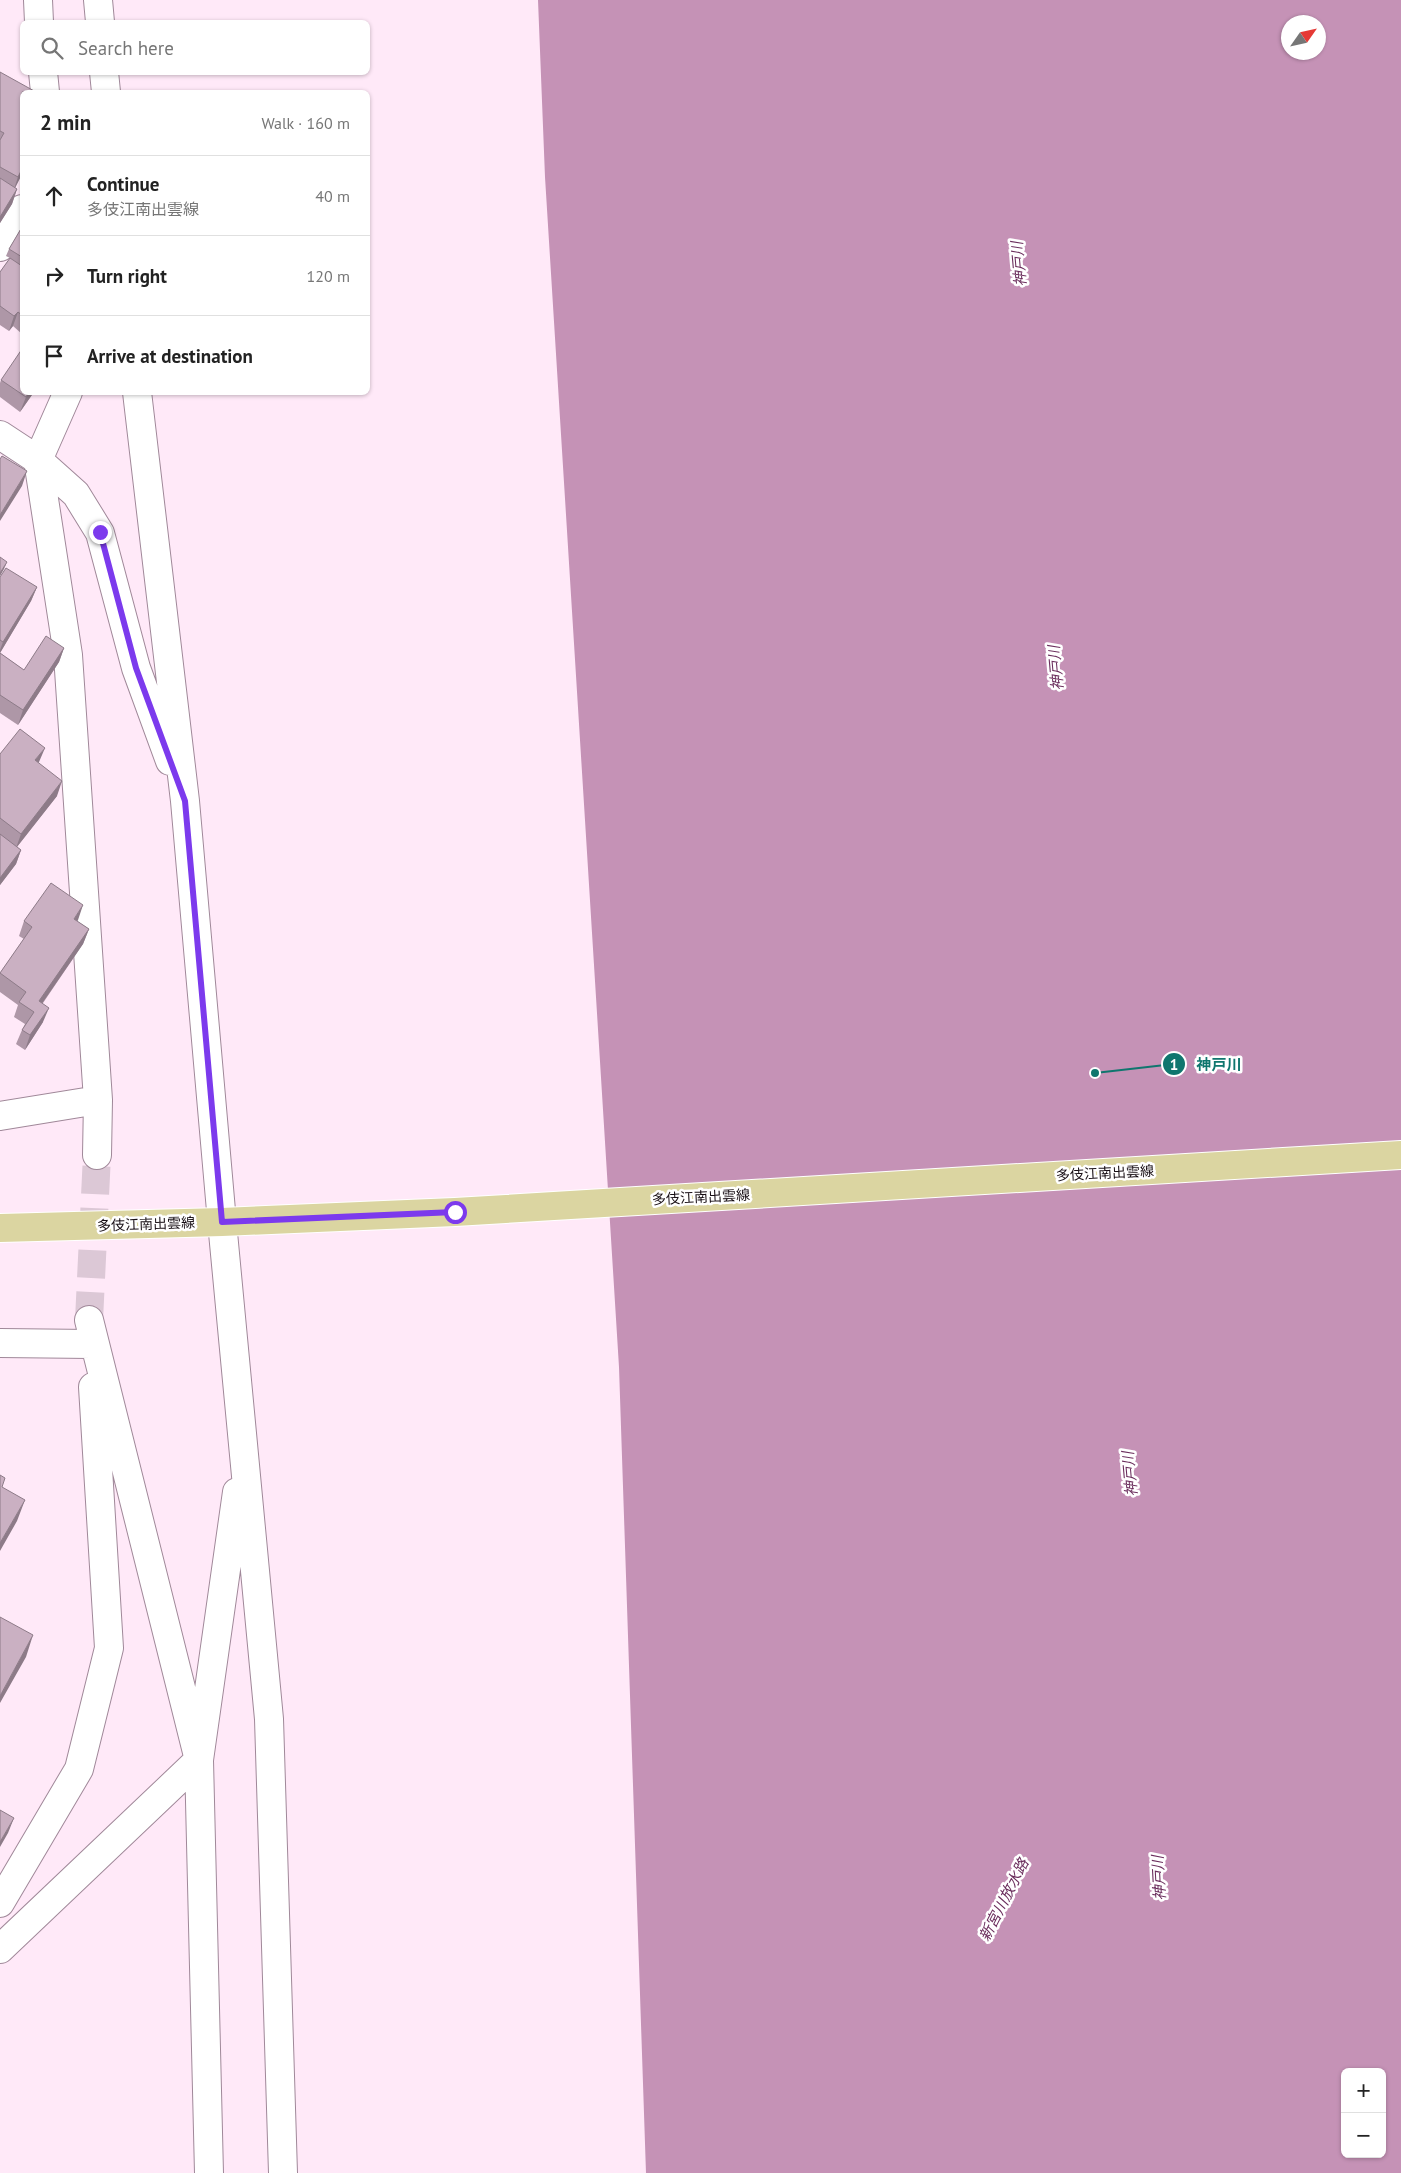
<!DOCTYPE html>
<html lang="en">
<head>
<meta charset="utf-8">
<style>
  :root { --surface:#fff; --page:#f6f6f6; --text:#222; --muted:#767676; --line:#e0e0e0 }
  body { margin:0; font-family:"PT Sans","Noto Sans JP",sans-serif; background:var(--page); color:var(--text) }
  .controls { position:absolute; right:15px; bottom:15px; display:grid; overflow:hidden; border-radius:8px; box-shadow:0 1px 4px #0004 }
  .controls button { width:45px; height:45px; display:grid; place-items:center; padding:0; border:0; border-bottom:1px solid var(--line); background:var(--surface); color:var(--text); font:25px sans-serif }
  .compass { position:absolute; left:1281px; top:15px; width:45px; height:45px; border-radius:50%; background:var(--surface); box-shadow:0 1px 4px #0004; rotate:56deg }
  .stop { position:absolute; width:15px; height:15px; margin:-11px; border:4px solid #7c3aed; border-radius:50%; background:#fff }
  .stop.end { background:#7c3aed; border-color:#fff; box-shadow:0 1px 5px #0008 }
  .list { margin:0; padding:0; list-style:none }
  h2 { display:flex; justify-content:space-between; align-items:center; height:65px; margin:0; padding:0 20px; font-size:21px }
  h2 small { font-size:16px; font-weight:400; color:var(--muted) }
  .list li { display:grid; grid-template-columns:32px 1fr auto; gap:15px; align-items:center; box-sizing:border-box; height:80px; padding:0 20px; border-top:1px solid var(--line) }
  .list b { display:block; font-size:19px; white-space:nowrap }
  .list p { margin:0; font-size:16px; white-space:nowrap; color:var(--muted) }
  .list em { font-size:16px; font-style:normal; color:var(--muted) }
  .icon { flex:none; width:28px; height:28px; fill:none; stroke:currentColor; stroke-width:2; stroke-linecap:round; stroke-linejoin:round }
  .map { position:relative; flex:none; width:1401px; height:2173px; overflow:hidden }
  .search { position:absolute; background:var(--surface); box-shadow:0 1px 4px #0004; left:20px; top:20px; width:350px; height:55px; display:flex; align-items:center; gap:12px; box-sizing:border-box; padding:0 18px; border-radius:8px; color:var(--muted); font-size:19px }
  .panel { position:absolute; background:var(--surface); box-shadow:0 1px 4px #0004; left:20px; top:90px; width:350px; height:305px; border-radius:8px }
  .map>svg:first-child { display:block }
  .water { fill:#c592b6; fill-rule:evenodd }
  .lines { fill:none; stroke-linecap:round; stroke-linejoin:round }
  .minor-tunnel { stroke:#dcc8d6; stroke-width:28; stroke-dasharray:28 14; stroke-linecap:butt }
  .minor-casing { stroke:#a08899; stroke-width:30 }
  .major-casing { stroke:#fff; stroke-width:30 }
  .minor { stroke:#fff; stroke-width:28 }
  .major { stroke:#dbd5a1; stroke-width:28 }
  .wall { fill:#ae97a7 }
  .shaded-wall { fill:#8d7b88 }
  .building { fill:#cab0c2; stroke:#8d7b88 }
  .route { stroke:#7c3aed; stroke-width:6 }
  .labels { text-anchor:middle; stroke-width:5; stroke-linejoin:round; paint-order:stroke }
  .street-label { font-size:14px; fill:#170e14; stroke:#fff }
  .water-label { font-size:15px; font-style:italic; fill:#6a2d5c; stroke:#fff }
  .leader { fill:none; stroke:#0f766e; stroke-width:2 }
  .callout-dot { fill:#0f766e; stroke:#fff; stroke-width:2 }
  .mark-label { font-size:15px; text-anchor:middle; font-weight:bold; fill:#fff }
  .callout-label { font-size:15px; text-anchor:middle; font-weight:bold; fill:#0f766e; stroke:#fff; stroke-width:5; stroke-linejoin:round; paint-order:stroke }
</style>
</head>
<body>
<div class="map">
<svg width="1401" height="2173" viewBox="0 0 1401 2173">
  <rect width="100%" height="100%" fill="#ffe9f8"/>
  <!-- water -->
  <path class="water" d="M538,0h863v2173h-755l-27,-806 -74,-1190zM1288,22h30v30h-30zM1345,2072h37v82h-37z"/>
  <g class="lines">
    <!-- minor-tunnel -->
    <path class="minor-tunnel" d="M89,1320l8,-165"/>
    <!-- minor casing -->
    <g class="minor-casing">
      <path id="minor" d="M38,0l1,22
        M98,0l2,22
        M43,72l2,20
        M104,72l2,20
        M0,247l22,-38
        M68,392l-30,68 30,195 30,445 -1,55
        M137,392l48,409 37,421 47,497 14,454
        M0,435l38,25 38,34 24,39 36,135 34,93
        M0,1116l98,-16
        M0,1343l91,1
        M0,1903l79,-134 30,-121 -16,-261
        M0,1949l199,-189 -110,-440
        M209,2173l-10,-413 38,-268"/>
    </g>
    <!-- major casing -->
    <g class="major-casing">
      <path id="major" d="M0,1228l222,-6 233,-10 946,-57"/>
    </g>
    <!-- minor -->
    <use href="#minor" class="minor"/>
    <!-- major -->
    <use href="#major" class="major"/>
  </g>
  <!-- wall -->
  <path class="wall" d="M0,72l22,102 -7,14 2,1 -5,15 -12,19z
    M22,227v107l-9,-8 -4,5 -9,-6v-53l10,-14 -4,-2 3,-7z
    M1,380l21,12h12l-14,20 -20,-15v-14z
    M0,577l37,10 -6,14 -31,52z
    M64,648l-5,14 -41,63 -18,-12v-60l24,17z
    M0,754l39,9 18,33 -40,51 4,3 -5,14 -16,21z
    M78,920l-1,1 12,8 -6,15 -40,59v19l-18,28 -9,-6 6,-14 3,-6 -11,-7 4,-12 -18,-13v-19l24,-34 -5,-3 5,-15z"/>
  <!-- shaded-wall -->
  <path class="shaded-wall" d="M22,169v5l-9,18 5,-15z
    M17,189l-5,15 -12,19v-6z
    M18,312l-5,14 -4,5 5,-15z
    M29,392h5l-14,20 6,-15z
    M27,471l-5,15 -22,35v-6z
    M7,562l-3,7 -4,7v-3z
    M37,587l-6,14 -31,52v-3l3,-8z
    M64,648l-5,14 -41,63 5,-15z
    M45,748l-6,14 -9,12 5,-14z
    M62,781l-5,15 -41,52 5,-14z
    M21,850l-5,14 -16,21v-7z
    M83,905l-5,15 -9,13 5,-14z
    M89,929l-6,15 -49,71 5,-14z
    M49,1008l-6,14 -18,28 5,-15z
    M25,1500l-8,21 -17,30v-8z
    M33,1635l-7,22 -26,46v-7z
    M14,1818l-6,15 -8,14v-5z"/>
  <!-- building -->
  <path class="building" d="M0,72l36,20h-14v77l-4,8 -18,-10v-27l4,-7 -4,-2z
    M0,178l17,11 -17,28z
    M22,227v30l-13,-8z
    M10,258l12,8v49l-4,-3 -4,4 -14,-10v-34z
    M22,349v43h7l-3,5 -25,-17z
    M2,456l25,15 -27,44v-56z
    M0,557l7,5 -7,11z
    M6,568l31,19 -34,55 -3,-2v-63z
    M46,636l18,12 -41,62 -23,-15v-42l24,17z
    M20,729l25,19 -10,12 27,21 -41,53 -21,-16v-64z
    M0,834l21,16 -21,28z
    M51,883l32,22 -9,14 15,10 -50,72 10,7 -19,27 -8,-5 12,-18 -15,-10 7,-10 -26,-19 32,-46 -8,-6z
    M0,1475l5,3 -3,9 23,13 -25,43z
    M0,1617l33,18 -33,61z
    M0,1810l14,8 -14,24z"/>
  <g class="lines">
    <!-- route -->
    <path class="route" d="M100,532l36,136 49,133 37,421 233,-10"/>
  </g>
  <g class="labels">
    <!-- street labels -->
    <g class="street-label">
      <text transform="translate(1105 1173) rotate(-3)" y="5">多伎江南出雲線</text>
      <text transform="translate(701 1197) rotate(-3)" y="5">多伎江南出雲線</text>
      <text transform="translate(146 1224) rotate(-2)" y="5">多伎江南出雲線</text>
    </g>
    <!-- water labels -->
    <g class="water-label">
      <text transform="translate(1019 264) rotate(-95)" y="5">神戸川</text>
      <text transform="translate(1056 668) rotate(-95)" y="5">神戸川</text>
      <text transform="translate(1130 1474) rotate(-95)" y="5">神戸川</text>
      <text transform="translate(1159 1878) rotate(-93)" y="5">神戸川</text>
      <text transform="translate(1004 1900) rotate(-63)" y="5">新宮川放水路</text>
    </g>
  </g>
  <!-- callouts -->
  <path class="leader" d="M1095 1073L1174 1064"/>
  <g class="callout-dot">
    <circle cx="1095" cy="1073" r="5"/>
    <circle cx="1174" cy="1064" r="12"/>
  </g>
  <g class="mark-label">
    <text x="1174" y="1070">1</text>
  </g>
  <g class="callout-label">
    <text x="1219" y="1070">神戸川</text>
  </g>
</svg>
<div class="controls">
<button>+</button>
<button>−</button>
</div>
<svg class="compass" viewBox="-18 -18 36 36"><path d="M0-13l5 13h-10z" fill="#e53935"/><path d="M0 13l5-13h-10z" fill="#767676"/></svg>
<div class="stop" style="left:455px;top:1212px"></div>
<div class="stop end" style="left:100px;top:532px"></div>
<div class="search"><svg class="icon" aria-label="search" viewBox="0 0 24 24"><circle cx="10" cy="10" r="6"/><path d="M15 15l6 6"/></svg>Search here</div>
<section class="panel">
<h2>2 min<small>Walk · 160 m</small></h2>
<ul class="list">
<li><svg class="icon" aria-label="ahead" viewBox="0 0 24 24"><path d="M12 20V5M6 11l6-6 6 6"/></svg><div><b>Continue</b><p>多伎江南出雲線</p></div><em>40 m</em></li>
<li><svg class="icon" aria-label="right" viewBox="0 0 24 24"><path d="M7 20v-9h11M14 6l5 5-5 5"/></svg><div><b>Turn right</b></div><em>120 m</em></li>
<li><svg class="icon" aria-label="arrive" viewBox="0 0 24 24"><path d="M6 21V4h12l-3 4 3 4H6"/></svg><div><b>Arrive at destination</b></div></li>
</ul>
</section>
</div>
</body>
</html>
